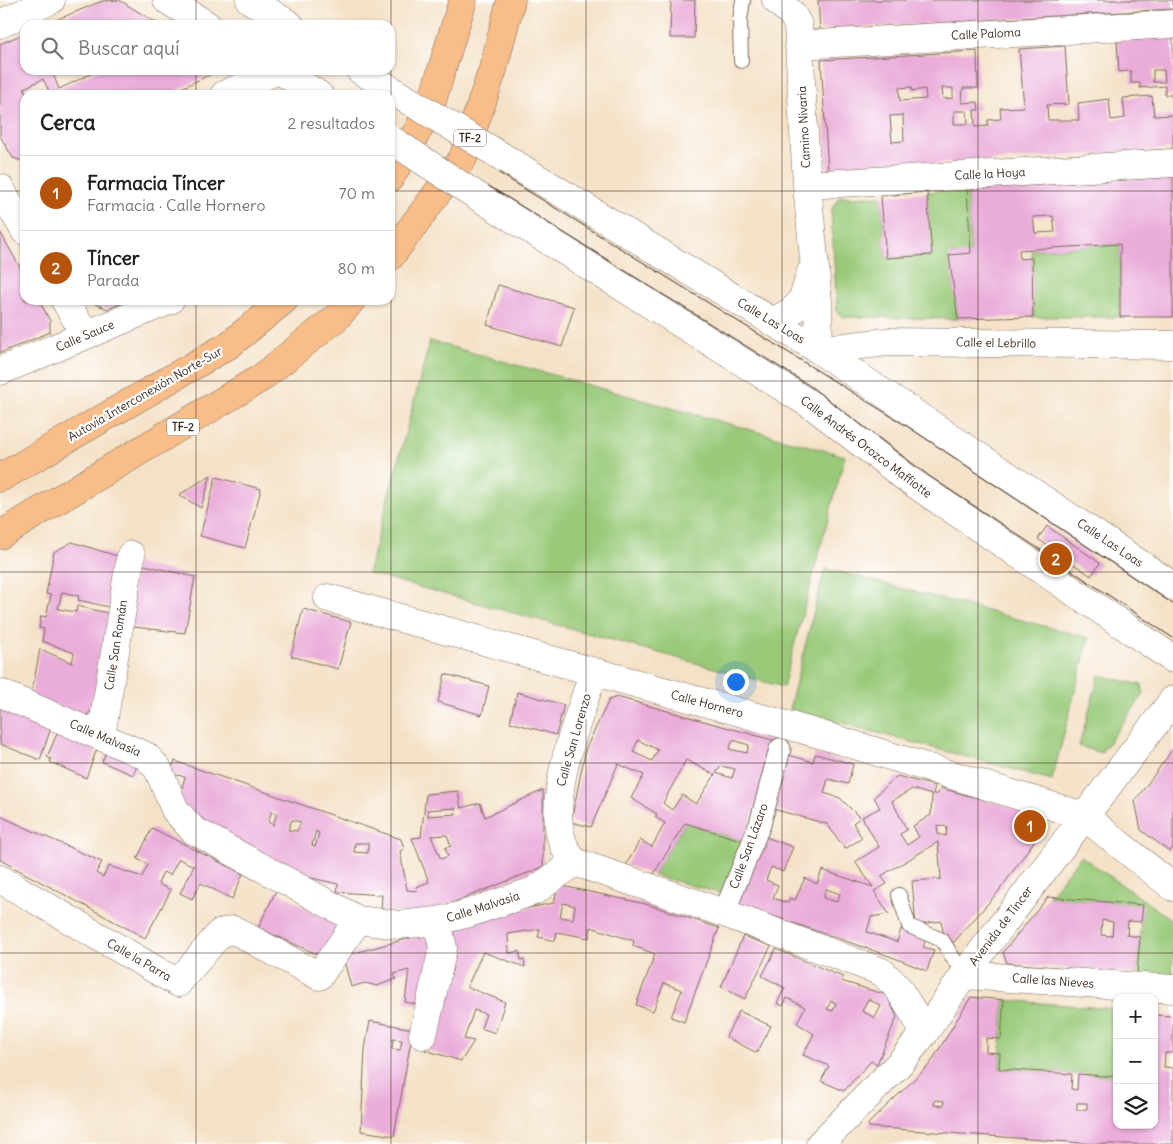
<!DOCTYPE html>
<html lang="es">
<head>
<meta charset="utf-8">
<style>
  :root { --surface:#fff; --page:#f6f6f6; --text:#202124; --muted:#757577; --line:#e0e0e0; --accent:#b45309 }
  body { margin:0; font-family:Delius,sans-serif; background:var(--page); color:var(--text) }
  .controls { position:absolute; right:15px; bottom:15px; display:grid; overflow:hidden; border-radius:10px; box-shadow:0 1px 4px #0004 }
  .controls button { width:45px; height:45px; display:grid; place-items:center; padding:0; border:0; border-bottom:1px solid var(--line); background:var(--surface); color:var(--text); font:25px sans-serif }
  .you { position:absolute; left:735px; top:681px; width:18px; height:18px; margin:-12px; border:4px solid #fff; border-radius:50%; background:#1a73e8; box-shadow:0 0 0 8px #1a73e833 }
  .badge { display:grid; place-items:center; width:32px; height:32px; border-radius:50%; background:var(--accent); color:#fff; font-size:16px; font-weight:700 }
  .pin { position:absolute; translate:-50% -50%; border:2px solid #fff; box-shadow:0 1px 5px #0006 }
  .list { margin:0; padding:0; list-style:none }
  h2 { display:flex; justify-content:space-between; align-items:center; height:65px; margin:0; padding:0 20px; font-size:21px }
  h2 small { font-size:16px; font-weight:400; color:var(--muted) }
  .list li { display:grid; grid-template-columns:32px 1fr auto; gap:15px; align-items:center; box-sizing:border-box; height:75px; padding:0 20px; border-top:1px solid var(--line) }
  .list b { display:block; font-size:19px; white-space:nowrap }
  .list p { margin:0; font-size:16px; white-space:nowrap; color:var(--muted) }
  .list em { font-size:16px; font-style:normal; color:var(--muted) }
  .icon { flex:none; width:28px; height:28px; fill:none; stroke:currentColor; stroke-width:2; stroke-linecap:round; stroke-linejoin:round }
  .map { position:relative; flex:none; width:1173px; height:1144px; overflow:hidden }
  .search { position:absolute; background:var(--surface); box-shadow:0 1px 4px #0004; left:20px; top:20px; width:375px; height:55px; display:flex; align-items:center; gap:12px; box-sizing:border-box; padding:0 18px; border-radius:15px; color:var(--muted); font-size:19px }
  .panel { position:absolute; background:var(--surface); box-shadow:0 1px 4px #0004; left:20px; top:90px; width:375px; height:215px; border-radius:15px }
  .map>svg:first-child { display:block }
  .green { fill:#9aca79; stroke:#6a7a4c }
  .building { fill:#eaacd9; fill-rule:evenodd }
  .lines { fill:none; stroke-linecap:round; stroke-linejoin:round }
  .service-casing { stroke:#7c6a5a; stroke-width:16 }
  .pedestrian-casing { stroke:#7c6a5a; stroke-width:23 }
  .minor-casing { stroke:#7c6a5a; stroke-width:29 }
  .motorway-casing { stroke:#7c6a5a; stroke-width:29 }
  .service { stroke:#fff; stroke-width:14 }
  .pedestrian { stroke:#fff; stroke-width:21 }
  .minor { stroke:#fff; stroke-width:28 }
  .motorway { stroke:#f8bd89; stroke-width:28 }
  .tram { stroke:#3b2a1e; stroke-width:1 }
  .minor-bridge-casing { stroke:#7c6a5a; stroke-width:29; stroke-linecap:butt }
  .minor-bridge { stroke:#fff; stroke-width:28 }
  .grid { fill:none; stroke:#3b2a1e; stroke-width:1; stroke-opacity:0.55 }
  .labels { text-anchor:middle; stroke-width:4.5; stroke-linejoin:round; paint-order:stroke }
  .shield { fill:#fff; stroke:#766a62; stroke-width:1 }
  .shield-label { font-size:11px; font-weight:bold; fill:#3b2a1e }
  .street-label { font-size:12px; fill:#3b2a1e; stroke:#fff }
</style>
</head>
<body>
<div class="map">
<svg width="1173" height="1144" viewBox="0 0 1173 1144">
  <rect width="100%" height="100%" fill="#fff"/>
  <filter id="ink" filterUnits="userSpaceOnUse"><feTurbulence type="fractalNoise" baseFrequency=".02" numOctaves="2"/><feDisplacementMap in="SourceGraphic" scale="10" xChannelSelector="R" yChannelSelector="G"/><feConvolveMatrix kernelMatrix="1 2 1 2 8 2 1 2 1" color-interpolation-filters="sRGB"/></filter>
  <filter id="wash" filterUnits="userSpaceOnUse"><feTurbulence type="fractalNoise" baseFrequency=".0096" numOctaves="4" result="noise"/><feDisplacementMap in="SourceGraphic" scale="20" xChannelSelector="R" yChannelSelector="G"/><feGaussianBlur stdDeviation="1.12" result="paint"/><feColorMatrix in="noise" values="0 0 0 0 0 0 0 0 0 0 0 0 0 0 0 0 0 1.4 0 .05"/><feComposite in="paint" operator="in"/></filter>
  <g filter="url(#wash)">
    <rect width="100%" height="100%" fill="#f4e2c8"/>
    <!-- green -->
    <path class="green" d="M967,189l4,64 -21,2 8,64 -114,-2 -7,-6 -6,-101 8,-13 42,-1 5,62 45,-2 -4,-64z
      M1120,244v73h-87l-1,-67z
      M430,341l415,115 -62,231 -415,-114z
      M825,568l264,70 -37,142 -263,-71z
      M1099,675l43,10 2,9 -43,59 -22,-7z
      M685,823l59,18 -21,53 -70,-19z
      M1081,856l92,65v55l-36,-2 5,-69 -94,-8z
      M1004,1000l113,9v68l-118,-8z"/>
    <g id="blocks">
      <!-- building -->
      <path class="building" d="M119,0l41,25h-116l58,-24z
        M671,0h24l-1,38h-24z
        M818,0h355v9l-353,21z
        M25,33v37h37l-9,4 6,15 40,-19h113l-1,4 -44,21h-121l4,-2 -7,-14 -19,9 3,7h-2v67l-12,-4 -13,-22v-92z
        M1173,38v64l-2,-7h-6v-9l-25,2v-5h-9v-12l-12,1 -2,-31zM1153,70h11l1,12h-12z
        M1065,46l4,58 -22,1 1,15h31l-1,-17 31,-4 2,21 14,-2 -2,-20 29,-2 2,20 19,-1v34l-345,22 -7,-111 156,-9 1,37h-15l-1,15 16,-1 1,8h-5l1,17 13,-1v-6l13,-1 -1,-11 24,-1 -5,-58zM912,87v4l13,-2 1,10 -26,2 -1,-13zM942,88h11v10l-10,1zM954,111h13l1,13h-14zM903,115l1,26 -12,1 -2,-26z
        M1173,177v140h-53v-73l-101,6 1,9 12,-1 1,59 -75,2 -9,-64 22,-2 -4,-64zM1053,216l2,16 -20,1 -2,-16z
        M927,192l5,63 -46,3 -5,-62z
        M0,232l25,44v24h14l11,21v11l-50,21z
        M498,285l76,22 -12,40 -75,-22z
        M93,300h36l-21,9 -13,-5z
        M211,475l-10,33 -22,-13z
        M216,477l45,12 -16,59 -45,-12z
        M1047,526l53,37 -9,13 -53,-37z
        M72,542l48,15 -7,51 -35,-8 1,-4 -17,-4 -4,17 18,3 1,-6 35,8 -16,91 -12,13 -53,-22 9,-47 32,14 2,-10 -32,-12 2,-12 -5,-1 2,-12 5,1 5,-22 -5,-1 8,-42z
        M136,563l59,14 -10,56 -59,-7z
        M303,609l48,13 -13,47 -47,-13z
        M445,674l44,12 -7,29 -44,-13z
        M517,692l47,13 -8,30 -46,-13z
        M617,697l159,44 -32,100 -59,-18 -32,52 -27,-10 14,-25 12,7 13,-24 -10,-6 2,-3 -26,-16 13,-23 -26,-11 -27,63 -20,-5 15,-74 23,-48zM638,740l20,10 -6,11 -19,-9zM733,740l16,5 -2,8 -18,-4zM686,760l29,15 -19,29 -14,-9 -10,15 -9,-7zM721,766l14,3 -3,9 -16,-5z
        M0,708l51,20 -11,32 -40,-16z
        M58,731l40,15 -12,32 -36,-16 1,-3 -4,-2z
        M107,749l32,12 -6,14 -31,-13z
        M1173,749v98l-3,5 -29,-22 -6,-29z
        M786,754l27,8 2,-8 38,10 -5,20 -20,-5 -4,14 16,5 20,20 -7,5 9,15 -17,11 -18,-25 -54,-15z
        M175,761l226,78 3,10 -4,2 7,39 10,1 -1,-4 13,-5 -17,-44 9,-1 5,-43 32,-3 3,17 19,-5 5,14 58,-27v77l-119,47 -43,-3 1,-16 -45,-3 1,-8 -31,-7 -82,-41 -38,-29 -8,-9 6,-21 -15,-4zM455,808l1,6 -28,2 -1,-6zM272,811l5,2 -4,12 -5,-3zM292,820l9,2 -4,9 -9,-1zM316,831l3,2 -4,14 -3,-2zM447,835l4,11 -6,2 3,8 -7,3 -10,-23zM355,843h13v10l-14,-1z
        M897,776l38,10 -2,8h5l2,-6 98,26 6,13 -45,64 -45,51 -9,-2 -4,-19 -25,4 -4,-44 29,-2 -3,-37 -57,34 6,8 -13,7 15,23 -18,3 -4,15 30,10 4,-13 25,10 -3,8 11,3 -7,21 -35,-14 -157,-54 28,-67 30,11 -10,25 -12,-5 -5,13 12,5 -5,13 15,5 2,-5 5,2 10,-22 12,6 5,-14 51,17 -18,-25 24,-15 -17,-30 18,-9 -6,-11zM912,789l20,6 -1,20 -18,11 6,11 -12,8 -7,-11 7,-4 -15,-29zM937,825l10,1 -1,10 -8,-2zM826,889l14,5 -3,8 -14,-4z
        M0,816l102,46 -6,11 7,4 6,-11 33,11 6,-13 -11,-5 15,-31 91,46 -11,25 -31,-16 -9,16 -12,-6 14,-27 -15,-7 -9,16 -7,-3 -5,12 13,6 -26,48 -145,-78z
        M558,885l88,19 73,24 -35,94 -13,-5 11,-27 -18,-7 -11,28 -17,-6 19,-51 -22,-8 1,-5 -43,-14 -2,11 -32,-6 -2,9 -17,-4 2,-8 -32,5 1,19 10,-2 2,9 3,-1 1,8 -42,-15 -16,35 38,15 -10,31 -14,-5 5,-14 -12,-4 -10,29 10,2 -13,20 -36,-11 14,-41 11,-81 43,-13 61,-12zM563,903l12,3 -2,13 -13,-2z
        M276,891l64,34 -17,32 -65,-29z
        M1048,897l95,8 -2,17 -13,-1 -1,14 13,2 -3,37 -130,-11 -4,-11zM1102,920l11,2 -1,14 -11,-1z
        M429,933l7,25 -16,47 -15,-3 4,-32 -15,4 2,5 -19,7 -12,-3 -14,4 -8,-31z
        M743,936l28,10 -26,53 -24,-12z
        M776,949l67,28 -2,4 46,14 2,5 8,17 -20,47 -6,-3 -27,30 -23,-10 8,-15 -26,-11 11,-21 -17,-11 8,-16 -18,-9 -4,8 -6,-3 8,-15 -23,-12zM868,999l13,7 -6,12 -13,-7zM831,1001l5,2 -3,8 -6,-2z
        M971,997l33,3 -3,39 -15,-1v14l14,1 -1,16 73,5 -1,15 6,1 1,-16 39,3v48h37v-110l19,1v37h-8l-1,14 9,1v76h-77l-227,-17 -1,-3 62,-60zM935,1100l9,1 -1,5 -9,-1zM1077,1103h10v6l-10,1z
        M739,1011l32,15 -14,27 -31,-16z
        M370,1021l43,8 -19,107 -33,-5 4,-82zM393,1039l9,1 -2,10 -8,-1z"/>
    </g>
  </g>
  <g filter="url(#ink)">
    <use href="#blocks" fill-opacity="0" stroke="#7c6a5a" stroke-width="1"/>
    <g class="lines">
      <!-- service casing -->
      <g class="service-casing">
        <path id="service" d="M741,61l-1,-41 3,-20
          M899,895l10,31 33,14 22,35"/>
      </g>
      <!-- pedestrian casing -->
      <g class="pedestrian-casing">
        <path id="pedestrian" d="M724,913l36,-89 20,-75"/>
      </g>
      <!-- minor casing -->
      <g class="minor-casing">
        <path id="minor" d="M167,0l40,25
          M250,0l40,25
          M776,0l16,14 6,11 9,160 11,116 1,49 68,-8 286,3
          M0,24l51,-24
          M800,45l373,-21
          M279,70l40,25
          M360,70l36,23
          M224,95l54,-25
          M501,156l318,194 354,236
          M807,185l366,-22
          M0,188l25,43
          M477,196l339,212 90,70 267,181
          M65,300l20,35
          M772,322c31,-15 30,-19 39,-50
          M0,371l170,-71
          M328,598l491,136 265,82 89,71
          M593,673c-14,47 -59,149 -18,189l149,51 158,59 16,16 27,44
          M0,693l146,63 12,13 17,41 18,20 165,90 41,5 38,-4 29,-7 68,-23 41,-29
          M101,736l30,-181
          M0,879l178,104 42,-50 14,-3 85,46 39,-56
          M964,975l209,14
          M423,1035l20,-87 -6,-27
          M820,1144l79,-80 26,-32 39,-57 209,-275"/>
      </g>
      <!-- motorway casing -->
      <g class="motorway-casing">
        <path id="motorway" d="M390,178l39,-67 34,-111
          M390,257l73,-99 30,-89 18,-69
          M0,478l229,-133 55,-45
          M0,535l261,-157 76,-61 15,-17"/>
      </g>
      <!-- service -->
      <use href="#service" class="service"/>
      <!-- pedestrian -->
      <use href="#pedestrian" class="pedestrian"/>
      <!-- minor -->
      <use href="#minor" class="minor"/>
      <!-- motorway -->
      <use href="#motorway" class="motorway"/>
      <!-- tram -->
      <path class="tram" d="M499,173l411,255 263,176
        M489,186l321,200 119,90 244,162"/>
      <!-- minor-bridge casing -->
      <g class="minor-bridge-casing">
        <path id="minor-bridge" d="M396,93l105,63
          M390,139l87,57"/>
      </g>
      <!-- minor-bridge -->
      <use href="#minor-bridge" class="minor-bridge"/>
    </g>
  </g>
  <!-- grid -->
  <path class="grid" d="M196,0v25M391,0v1144M586,0v1144M782,0v1144M978,0v1144M196,70v25M0,191h25M390,191h783M196,300v844M0,381h1173M0,572h1173M0,763h1173M0,953h1173"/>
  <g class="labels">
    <!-- shield labels -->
    <g class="shield">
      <rect x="454" y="129.5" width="32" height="17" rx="4"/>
      <rect x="167" y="418.5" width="32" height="17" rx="4"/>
    </g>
    <g class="shield-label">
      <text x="470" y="142">TF-2</text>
      <text x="183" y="431">TF-2</text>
    </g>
    <!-- street labels -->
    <g class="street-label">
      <text transform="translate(986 34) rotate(-3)" y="4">Calle Paloma</text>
      <text transform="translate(804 127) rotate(-93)" y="4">Camino Nivaria</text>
      <text transform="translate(990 174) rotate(-3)" y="4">Calle la Hoya</text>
      <text transform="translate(771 321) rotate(31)" y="4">Calle Las Loas</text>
      <text transform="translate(85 336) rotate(-23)" y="4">Calle Sauce</text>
      <text transform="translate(996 343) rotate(1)" y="4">Calle el Lebrillo</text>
      <text transform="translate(145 394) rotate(-30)" y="4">Autovía Interconexión Norte-Sur</text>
      <text transform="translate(866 447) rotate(37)" y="4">Calle Andrés Orozco Maffiotte</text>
      <text transform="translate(1110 543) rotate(34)" y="4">Calle Las Loas</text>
      <text transform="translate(116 645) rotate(-81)" y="4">Calle San Román</text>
      <text transform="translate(707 704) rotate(15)" y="4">Calle Hornero</text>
      <text transform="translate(105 738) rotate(23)" y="4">Calle Malvasía</text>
      <text transform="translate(574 740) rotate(-74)" y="4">Calle San Lorenzo</text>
      <text transform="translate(749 846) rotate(-70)" y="4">Calle San Lázaro</text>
      <text transform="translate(483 907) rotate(-18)" y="4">Calle Malvasía</text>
      <text transform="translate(1001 926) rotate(-53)" y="4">Avenida de Tíncer</text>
      <text transform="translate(139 960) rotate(30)" y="4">Calle la Parra</text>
      <text transform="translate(1053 981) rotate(4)" y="4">Calle las Nieves</text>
    </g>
  </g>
</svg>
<div class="controls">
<button>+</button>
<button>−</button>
<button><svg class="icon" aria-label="layers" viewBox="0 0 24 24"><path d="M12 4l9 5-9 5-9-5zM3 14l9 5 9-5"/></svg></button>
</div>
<div class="you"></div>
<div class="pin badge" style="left:1030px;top:826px">1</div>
<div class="pin badge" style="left:1056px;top:559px">2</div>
<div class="search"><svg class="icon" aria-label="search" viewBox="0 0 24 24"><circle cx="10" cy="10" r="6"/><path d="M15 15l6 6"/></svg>Buscar aquí</div>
<section class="panel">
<h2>Cerca<small>2 resultados</small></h2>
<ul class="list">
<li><span class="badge">1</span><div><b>Farmacia Tíncer</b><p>Farmacia · Calle Hornero</p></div><em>70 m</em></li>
<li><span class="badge">2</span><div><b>Tíncer</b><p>Parada</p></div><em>80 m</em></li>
</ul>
</section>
</div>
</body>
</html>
